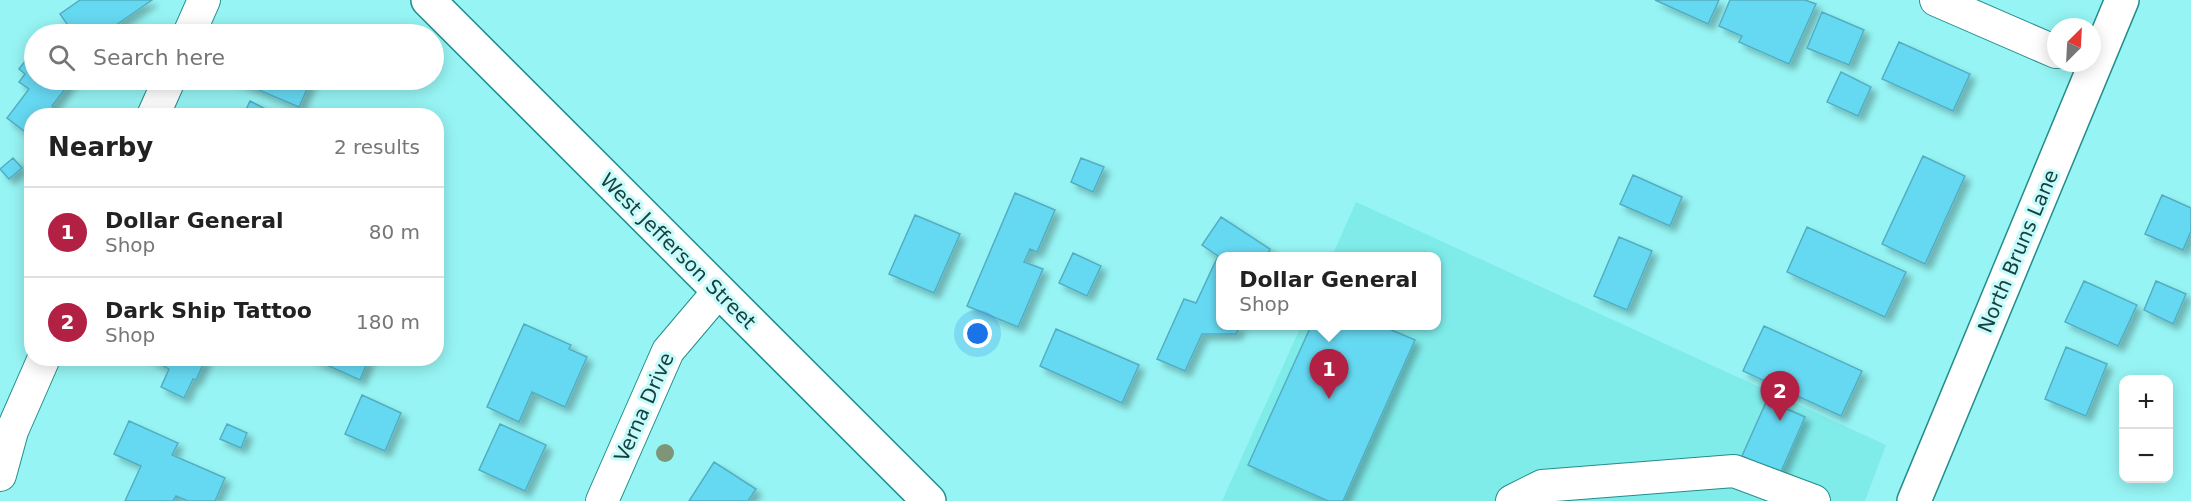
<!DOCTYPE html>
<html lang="en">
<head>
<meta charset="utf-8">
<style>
  :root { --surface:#fff; --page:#f2f2f2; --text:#222; --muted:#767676; --line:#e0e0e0; --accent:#b22043 }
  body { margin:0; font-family:"DejaVu Sans",sans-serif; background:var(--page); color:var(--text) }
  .controls { position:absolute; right:18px; bottom:18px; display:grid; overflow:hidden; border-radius:12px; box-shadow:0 3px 15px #0003 }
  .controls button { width:54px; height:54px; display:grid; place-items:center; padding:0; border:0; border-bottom:2px solid var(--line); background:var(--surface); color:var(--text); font:30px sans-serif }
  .compass { position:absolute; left:2047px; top:18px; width:54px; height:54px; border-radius:50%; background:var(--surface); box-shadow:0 3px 15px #0003; rotate:24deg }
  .you { position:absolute; left:978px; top:334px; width:21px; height:21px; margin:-15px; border:4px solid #fff; border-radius:50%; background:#1a73e8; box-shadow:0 0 0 9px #1a73e833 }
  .badge { display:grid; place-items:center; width:39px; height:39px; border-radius:50%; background:var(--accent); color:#fff; font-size:20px; font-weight:700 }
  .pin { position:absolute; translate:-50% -50px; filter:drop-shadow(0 2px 3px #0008) }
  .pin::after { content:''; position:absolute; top:32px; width:21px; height:18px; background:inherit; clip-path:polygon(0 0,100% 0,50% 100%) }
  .popup { position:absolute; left:1216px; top:252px; width:225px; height:78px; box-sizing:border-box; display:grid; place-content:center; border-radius:12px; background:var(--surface); filter:drop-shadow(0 2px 4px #0005); font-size:20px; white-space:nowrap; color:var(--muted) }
  .popup b { font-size:22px; color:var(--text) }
  .popup::after { content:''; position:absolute; left:50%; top:100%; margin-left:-12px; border:12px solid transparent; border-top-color:var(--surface) }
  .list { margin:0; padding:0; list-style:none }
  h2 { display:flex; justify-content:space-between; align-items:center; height:78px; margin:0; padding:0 24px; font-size:26px }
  h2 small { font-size:20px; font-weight:400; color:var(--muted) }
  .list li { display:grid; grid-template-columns:39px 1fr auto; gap:18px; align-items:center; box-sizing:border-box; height:90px; padding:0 24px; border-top:2px solid var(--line) }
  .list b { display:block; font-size:22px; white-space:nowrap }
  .list p { margin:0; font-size:20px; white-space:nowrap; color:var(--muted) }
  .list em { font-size:20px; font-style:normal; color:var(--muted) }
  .icon { flex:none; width:33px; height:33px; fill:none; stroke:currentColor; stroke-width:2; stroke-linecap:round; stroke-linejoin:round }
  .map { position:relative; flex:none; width:2191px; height:501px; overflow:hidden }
  .search { position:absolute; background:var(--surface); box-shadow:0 3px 15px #0003; left:24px; top:24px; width:420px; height:66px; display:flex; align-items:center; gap:15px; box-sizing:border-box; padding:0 21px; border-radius:33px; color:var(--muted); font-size:22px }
  .panel { position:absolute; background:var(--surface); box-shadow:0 3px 15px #0003; left:24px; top:108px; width:420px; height:258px; border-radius:24px }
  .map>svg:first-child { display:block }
  .built { fill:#7fecea }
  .building { fill:#66d9f2; stroke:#53aec2; stroke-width:1.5; filter:url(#shadow) }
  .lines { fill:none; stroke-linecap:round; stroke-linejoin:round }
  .minor-casing { stroke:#258d8c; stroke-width:34 }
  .major-casing { stroke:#258d8c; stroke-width:36 }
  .minor { stroke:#fff; stroke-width:32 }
  .major { stroke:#fff; stroke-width:33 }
  .tree { fill:#7e9677 }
  .labels { text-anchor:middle; stroke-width:6; stroke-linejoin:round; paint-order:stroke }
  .street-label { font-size:20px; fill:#163f3e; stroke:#c5fbfa }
</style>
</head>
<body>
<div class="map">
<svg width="2191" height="501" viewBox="0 0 2191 501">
  <defs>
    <filter id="shadow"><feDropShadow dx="5.5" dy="5.5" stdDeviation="3" flood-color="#0004"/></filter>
  </defs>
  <rect width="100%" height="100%" fill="#96f5f4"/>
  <!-- built -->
  <path class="built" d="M1356,202l530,243 -21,56h-643l79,-175h136v-70h-105z"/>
  <!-- building -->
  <path class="building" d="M80,0h72l-49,34h-29l-14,-20z
    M1655,0h64l-11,24z
    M1730,0h75l11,4 -27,60 -50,-22 3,-6 -23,-10z
    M1822,12l42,18 -15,35 -42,-17z
    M247,27l17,7h-21z
    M1899,42l71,32 -17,37 -71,-32z
    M34,50v30h38l-20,26 4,4 -5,6h-19v21l-25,-19 22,-29 -10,-7 6,-8 -6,-5z
    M1841,72l30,15 -13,29 -31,-14z
    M235,80h76l-12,27z
    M250,101l29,15h-36z
    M1923,156l42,20 -40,88 -43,-20z
    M13,158l9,10 -13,11 -9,-10z
    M1081,158l23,9 -11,25 -22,-10z
    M1633,175l49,22 -12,29 -50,-22z
    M1015,193l40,17 -18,42 -7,-3 -6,13 19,7 -25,58 -51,-21z
    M2162,195l29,13v23l-8,19 -38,-16z
    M915,215l45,19 -26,59 -45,-19z
    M1221,217l49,32 -3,7h-46v70h19l-4,8h-34l-17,37 -28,-12 27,-60 12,4 22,-47 -16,-11z
    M1807,227l99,45 -21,45 -98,-45z
    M1619,237l33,14 -25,59 -33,-14z
    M1073,253l28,13 -14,30 -28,-13z
    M2084,281l53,24 -19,41 -53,-24z
    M2156,281l30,13 -13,30 -29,-14z
    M524,324l47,21 -2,4 18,8 -22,50 -33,-15 -13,30 -32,-15z
    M1311,326h71l33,14 -72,161h-15l-80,-36z
    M1764,326l98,45 -21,45 -98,-45z
    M1056,329l83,36 -17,38 -82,-37z
    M2066,347l41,17 -21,52 -41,-17z
    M148,358h58l-10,22 -3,-1 -9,19 -23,-11 8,-18z
    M311,358h58l-9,22z
    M362,395l39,18 -16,38 -40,-17z
    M1767,400l38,17 -25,57 -38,-18z
    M129,421l49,22 -6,12 53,23 -10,23h-27l-12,-5 -3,5h-48l16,-35 -27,-12z
    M227,424l20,9 -6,15 -21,-9z
    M500,424l46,21 -21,46 -46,-21z
    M714,462l42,27 -8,12h-59z"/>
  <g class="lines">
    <!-- minor casing -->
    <g class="minor-casing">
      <path id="minor" d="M1936,0l120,52
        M189,34l15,-34
        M153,116l16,-36
        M0,475l12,-44 32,-73
        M602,501l66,-150 50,-59
        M1512,501l30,-15 192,-15 80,30"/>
    </g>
    <!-- major casing -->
    <g class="major-casing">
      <path id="major" d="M428,0l501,501
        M1914,501l208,-501"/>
    </g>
    <!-- minor -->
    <use href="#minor" class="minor"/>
    <!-- major -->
    <use href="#major" class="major"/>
  </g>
  <!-- trees -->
  <circle class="tree" cx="665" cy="453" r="9"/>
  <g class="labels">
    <!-- street labels -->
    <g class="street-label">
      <text transform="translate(678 251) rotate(45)" y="7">West Jefferson Street</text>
      <text transform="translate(2018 251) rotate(-67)" y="7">North Bruns Lane</text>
      <text transform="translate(644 407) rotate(-66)" y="7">Verna Drive</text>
    </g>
  </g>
</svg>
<div class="controls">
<button>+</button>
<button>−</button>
</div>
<svg class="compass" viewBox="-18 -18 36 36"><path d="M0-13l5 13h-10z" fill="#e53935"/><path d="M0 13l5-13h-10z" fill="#767676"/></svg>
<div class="you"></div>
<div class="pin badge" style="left:1329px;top:399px">1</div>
<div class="popup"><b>Dollar General</b>Shop</div>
<div class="pin badge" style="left:1780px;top:421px">2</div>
<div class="search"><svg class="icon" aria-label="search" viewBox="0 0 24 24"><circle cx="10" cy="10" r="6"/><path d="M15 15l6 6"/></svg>Search here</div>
<section class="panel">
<h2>Nearby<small>2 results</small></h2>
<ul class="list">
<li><span class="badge">1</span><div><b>Dollar General</b><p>Shop</p></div><em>80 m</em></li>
<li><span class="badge">2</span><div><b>Dark Ship Tattoo</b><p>Shop</p></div><em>180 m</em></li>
</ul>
</section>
</div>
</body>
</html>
